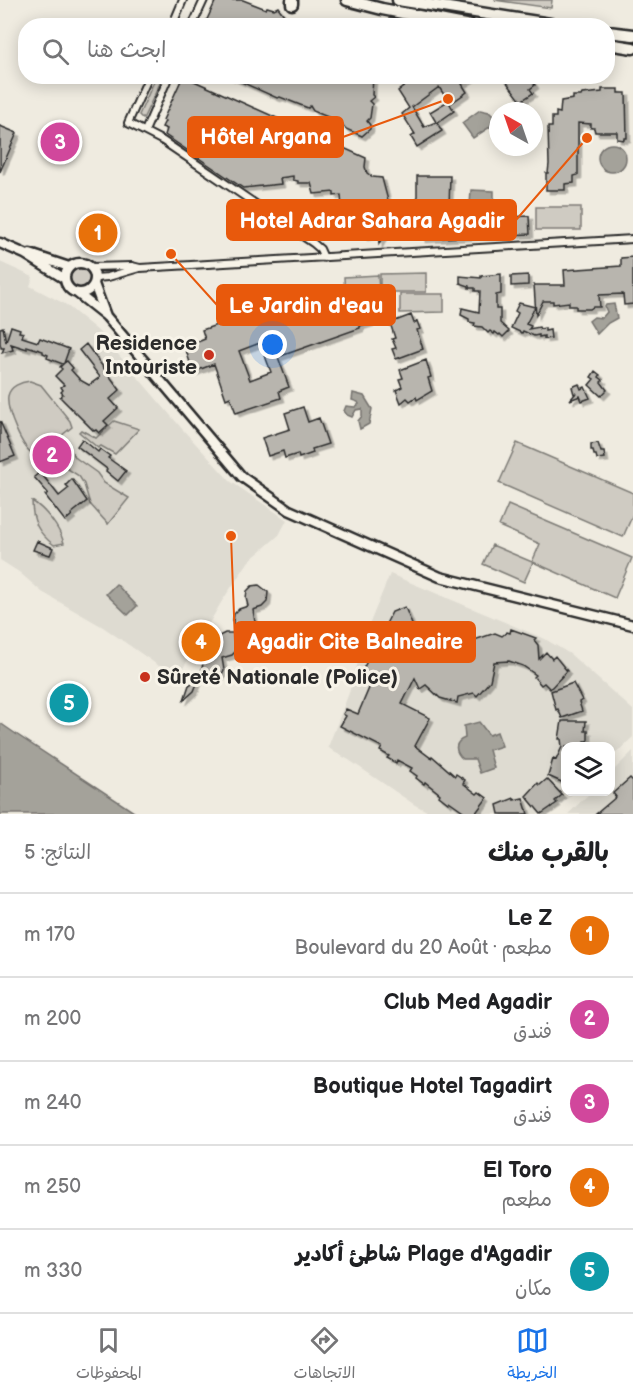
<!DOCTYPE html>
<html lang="ar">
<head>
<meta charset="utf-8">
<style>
  :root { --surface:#fff; --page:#f6f6f6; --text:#202124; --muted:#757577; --line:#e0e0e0; --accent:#1a73e8 }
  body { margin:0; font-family:"Balsamiq Sans","Playpen Sans Arabic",sans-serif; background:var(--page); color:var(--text); direction:rtl }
  .controls { position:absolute; right:18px; bottom:18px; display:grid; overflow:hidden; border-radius:12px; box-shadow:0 3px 15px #0003 }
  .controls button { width:54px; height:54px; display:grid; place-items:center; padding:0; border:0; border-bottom:2px solid var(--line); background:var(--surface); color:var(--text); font:30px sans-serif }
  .compass { position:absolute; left:489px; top:102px; width:54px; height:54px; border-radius:50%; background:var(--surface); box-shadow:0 3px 15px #0003; rotate:320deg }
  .you { position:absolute; left:273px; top:345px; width:21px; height:21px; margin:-15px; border:4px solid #fff; border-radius:50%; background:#1a73e8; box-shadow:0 0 0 9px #1a73e833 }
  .badge { display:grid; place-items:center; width:39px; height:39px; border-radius:50%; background:var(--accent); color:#fff; font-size:20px; font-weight:700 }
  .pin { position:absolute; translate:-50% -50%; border:3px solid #fff; box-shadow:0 2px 6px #0006 }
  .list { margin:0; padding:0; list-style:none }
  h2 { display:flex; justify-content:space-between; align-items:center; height:78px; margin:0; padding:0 24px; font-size:26px }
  h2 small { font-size:20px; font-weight:400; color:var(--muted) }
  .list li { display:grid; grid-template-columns:39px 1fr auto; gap:18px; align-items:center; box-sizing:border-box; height:84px; padding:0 24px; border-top:2px solid var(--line) }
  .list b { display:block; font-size:22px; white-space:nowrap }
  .list p { margin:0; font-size:20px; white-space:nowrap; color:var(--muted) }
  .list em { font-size:20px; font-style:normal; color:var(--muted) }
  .icon { flex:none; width:33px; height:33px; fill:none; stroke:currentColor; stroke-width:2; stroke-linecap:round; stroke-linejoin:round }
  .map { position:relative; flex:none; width:633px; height:814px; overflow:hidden; direction:ltr }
  .search { position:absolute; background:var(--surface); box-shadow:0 3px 15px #0003; left:18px; right:18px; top:18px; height:66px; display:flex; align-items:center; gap:15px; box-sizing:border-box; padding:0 21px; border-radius:24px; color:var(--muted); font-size:22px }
  .sheet { height:498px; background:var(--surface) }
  nav { display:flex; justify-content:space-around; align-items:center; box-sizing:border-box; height:84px; border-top:2px solid var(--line); background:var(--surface); font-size:16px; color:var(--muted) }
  nav a { display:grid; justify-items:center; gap:3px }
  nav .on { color:var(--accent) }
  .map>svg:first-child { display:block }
  .built { fill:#dedbd1 }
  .green { fill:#cfcbc2; stroke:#7d7b76; stroke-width:1.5 }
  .water { fill:#a4a29a; stroke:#74726e; stroke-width:1.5 }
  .building { fill:#b8b5ae; stroke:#2b2b2b; stroke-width:1.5; fill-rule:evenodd; filter:url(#shadow) }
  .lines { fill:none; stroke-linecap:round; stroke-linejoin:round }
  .minor-casing { stroke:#2b2b2b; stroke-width:10 }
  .tertiary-casing { stroke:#2b2b2b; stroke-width:13 }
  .primary-casing { stroke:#2b2b2b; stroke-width:15 }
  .minor { stroke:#f7f3e8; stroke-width:6 }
  .tertiary { stroke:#f7f3e8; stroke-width:8 }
  .primary { stroke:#f7f3e8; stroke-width:10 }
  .poi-dot { fill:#c8321e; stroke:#f7f3e8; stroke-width:2 }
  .labels { text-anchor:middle; stroke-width:6; stroke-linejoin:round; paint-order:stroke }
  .poi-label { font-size:21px; font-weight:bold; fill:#2b2b2b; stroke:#f7f3e8; text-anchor:end }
  .leader { fill:none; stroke:#e8590c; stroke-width:2 }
  .callout-dot { fill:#e8590c; stroke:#f7f3e8; stroke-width:2 }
  .callout { fill:#e8590c; stroke:#e8590c; stroke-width:2 }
  .callout-label { font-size:22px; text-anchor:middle; font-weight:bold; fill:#fff }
</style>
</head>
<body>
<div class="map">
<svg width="633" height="814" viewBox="0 0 633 814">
  <defs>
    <filter id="shadow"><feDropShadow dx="3.5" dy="3.5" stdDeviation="0" flood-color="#0004"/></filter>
  </defs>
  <rect width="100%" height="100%" fill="#efebe0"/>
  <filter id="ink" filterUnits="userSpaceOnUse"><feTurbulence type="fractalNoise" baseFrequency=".0167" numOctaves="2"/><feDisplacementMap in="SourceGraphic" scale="12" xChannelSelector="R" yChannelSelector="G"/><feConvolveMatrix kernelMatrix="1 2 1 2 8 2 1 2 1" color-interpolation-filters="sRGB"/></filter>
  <g filter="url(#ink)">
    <!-- built -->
    <path class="built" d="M0,262l33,15 -3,9 35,18 33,27 86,100 46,50 57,39 -8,15 -30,26 -27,40 -40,69 -13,-4h-10l-56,-39 -61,-35 -23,-20 -19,-12z
      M390,574l155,65 25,15 63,56v27l-22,21 -1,-12h-44v46h9l-24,22h-118l-18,-9 -66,-45 -15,-8 -6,-5 21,-54 20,-68z
      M633,751v63h-65l23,-22h19l1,-19z"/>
    <!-- green -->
    <path class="green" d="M494,0h58l-1,8z
      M156,77h7l-20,42 -4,-4z
      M536,207h45v23h-45z
      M70 279a10 10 0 1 1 20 0a10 10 0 1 1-20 0Z
      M426,273v19h-46v-18z
      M378,275l1,18 -34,2 -1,-18z
      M400,294h44v18l-44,1z
      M30,381l11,4 29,36 2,6 -27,22 -10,6c-13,-5 -29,-45 -27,-59 2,-10 13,-14 22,-15z
      M114,421l25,8 -24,25 -14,-8 -3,2 -19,-16 2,-2 15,8z
      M63,440l13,18 21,15 7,10 25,15 -21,26 -18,-20 -6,-20 -5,-8 -19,-12 -10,-13z
      M517,443l116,50v21l-10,23 -124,-54z
      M32,501c14,9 27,26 32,42l-10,2c-16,-12 -22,-24 -22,-44z
      M508,505l124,53 -17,40 -82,-36 -9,20 -41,-18 9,-19 40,17 8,-18 -41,-18z"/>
    <!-- water -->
    <path class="water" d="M480,110l9,2 5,5 -4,10 -17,11 -11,-15z
      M598 158a14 14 0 1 1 28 0a14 14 0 1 1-28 0Z
      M471,190l23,1v15l-24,-1z
      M614,304l3,14 -9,5 -11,11 -8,-13 5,-4 8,1 5,-6 -2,-5 1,-2z
      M353,393l11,3 8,13 -3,15 -9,5 -2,-8 4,-5v-7l-6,1 -4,7 -5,-2 -3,-4 2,-5 9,1 4,-3 -1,-2 -6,-2z
      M116,584l21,22 -9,9 -22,-21z
      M479,722l10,13 8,-3 5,14 -13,4 5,18 -14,5 -5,-14h-12c-9,-8 -9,-17 2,-21l-1,-12z
      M0,723l16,11 121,80h-137z"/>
    <!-- building -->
    <path class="building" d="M216,0h27l23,9 1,-2 7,2 4,-2 14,19h-88z
      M183,76l183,82 -1,9 2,6 6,4 9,1 13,49 -9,3 -7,14 -1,-9 -14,2 -3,-9 -10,2 -1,-2h-13l-4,-2 -1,-13h5l-1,-5h6l-1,-13 -7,1v-4l-20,2 -3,-11h-13v-2l-5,-1v-4l-13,2 1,6 -38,4 -78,-53 2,-6 -5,-2 3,-6 -2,-1z
      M228,76h145l-1,19 2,2 -5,4 3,3 -2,14 -3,3 3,4v4l-8,7 -16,-7 -6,-7 -27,-11 -3,-5 -2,2 -28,-11 -3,1z
      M400,76h74l-12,8 5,8 -17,12 4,7 -17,12 5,8 -25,16 -6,-10 4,-3 -13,-20 7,-6 -11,-17 8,-6zM439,87l9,14 -18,11 6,10 -12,5 -12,-20z
      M502,76h27l6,9 -5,4 3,4 -12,8z
      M602,89h16v4h8l1,45h-3v2l-7,-1v-7h-22l-1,-4h-3v-4l-13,-1v52l-4,1v7l-9,1v6h-19v-17h2l1,-9 -1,-37h4v-10h4v-5l4,1 1,-12 12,-2v-3h8l1,-2 20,-2z
      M0,126l17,7 -17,39z
      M417,176h33l-1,31h-21l-1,14 70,-3v-5l12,-1v5l20,-1 1,18 -108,5 -1,-26 -4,-1z
      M633,257v47l-9,1 -1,-11 -24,1 1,12h-7l-3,2h-14v-3h-7v-4l-16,2v-3h-10l-7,14 -2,-30h31l-1,-15 57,-4v-8z
      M501,274v20l-5,1v14h4v14l9,8 -6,6 -3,-3 -1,1 -4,-3 -1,2 -4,-3 -2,2 -6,-6 -8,-1 1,-3 -6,-1v-3l-8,-4 1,-7 17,4 1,-21h-5v-3h-6v-2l-9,-3v-7l21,2v-2z
      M528,275v10l-17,1v-10z
      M351,298l3,10 15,-5 6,18 -15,5v2l-82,29 11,30 -10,4 2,7 -45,15 -6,-16 -4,2 -12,-35 -21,8 -8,-25 20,-8 -3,-9 52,-18 2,7 18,-6 -2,-7 9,-3 3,7 25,-9 3,10zM265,341l6,13 -6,2 6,16 -21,8 -11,-29z
      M519,303l16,4 -9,17 5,2 -2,3 10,-2 1,2 5,-1v3l5,-1 1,8 -7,1v-3l-5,1v-2l-5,1 -11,-5 -1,2 -11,-5 7,-15 -3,-2z
      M411,315l3,8 3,-2 3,8 -3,1 6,19 -27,10 -4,-10 4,-1 -4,-9 3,-1 -5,-15z
      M11,326l9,3 -1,3 4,1 -1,4 16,5 2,-4 29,11 -5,14 3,-2 6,7 -2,2 9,10 9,5 11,-8 -21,-27 7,-6 34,46 -10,9 8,9 -14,13 4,4 -9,8 -3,-3 -2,1 -34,-34 3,-3 -2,-2 2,-2 -2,-3 3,-2 -9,-9 7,-7 -2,-2 3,-3 -16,-6 1,-3 -5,-2v-2l-16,-5v3l-16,-5 2,6 -11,3 2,-5h-3l-1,-5v-15l3,-1 3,15z
      M426,360l5,17 -3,1 4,13 -15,9 -1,-3 -6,4 -3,-3 -6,5 -5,-13 6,-3 -3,-8 4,-1 -3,-8z
      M595,371l5,4 -1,2 4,3 -2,2 6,8 -6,6 -12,-11 5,-6 -3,-2z
      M579,384l2,5 4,-2 5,11 -8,3 -2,-5 -10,4 6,-7 -2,1 -2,-7z
      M303,407l5,15 11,-4 9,26 -16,5 1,4 -14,5 -1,-4 -13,4 -2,-7 -15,5 -6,-18 28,-9 -5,-16z
      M0,421l15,35 -15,6z
      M82,439l16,13 2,-3 10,7 -2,2 18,13 -8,10 -12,-10 1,-2 -30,-23z
      M598,443l3,9h3l1,6 -8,1 -1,-4h-2l-1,-5h-2v-6z
      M40,472l19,24 10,-8 -3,-3 6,-6 15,22 -16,13 1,1 -7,6 -20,-26 3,-2 -14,-16z
      M37,541l16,7 -3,7 -17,-5z
      M259,585l9,7 -1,10 -5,5 -9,3 2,12 -3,6 -7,3h-10l-2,-10 1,-7 5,-5 9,-3 -2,-8 1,-7 5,-5z
      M405,607l8,20 -6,13 8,6v14l80,-27 7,3 5,-4 3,1 1,-4 25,9 -2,2 4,5 1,14 7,-7 6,7 3,-3 12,15 -17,18 -6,-6 -3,2 -7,-8 2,-2 -13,-9 -14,-5 -15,1 -4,19 -13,15 -3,-3 -16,4 -1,6 -17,-5 -14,-13 -6,4 -5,-11 -13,26 28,14 -15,28 16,12 1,-2 23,20 1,-2 9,6 -2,3 14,11 2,-2 8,6 -12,16h-14l2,-3 -14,-10 -1,2 -9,-7 1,-2 -15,-12 -1,2 -8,-6 1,-2 -7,-5 2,-3 -15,-8 -1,3 -9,-5 2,-2 -9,-5 2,-4 -42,-21 6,-10 -3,-2 3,-5 12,5 14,-33 -12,-6 32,-63z
      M225,633h10l3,10 -1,7 -5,5 -10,3 2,12 -3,6 -7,3 -10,-2 -2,-8 1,-7 5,-4 10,-3 -3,-13 4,-6z
      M199,679l-5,12 -10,9 5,-15z
      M573,683l9,17 -3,2 3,9 -20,7 -4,-9 -2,1 -5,-19z
      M562,721h24l-1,10h3v10h-4v6h-18v37l-18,-8 5,-17 3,1 6,-13 -1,-8h-2z
      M630,778l3,3v33h-37l20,-17 -3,-4z
      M547,779l15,16 -7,6 2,2 -16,11 -15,-18 12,-13 2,2z
      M514,798v2l9,-2 5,16h-29l-2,-9z"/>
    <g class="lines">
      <!-- minor casing -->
      <g class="minor-casing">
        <path id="minor" d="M172,26l11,-26
          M192,26l12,-26
          M149,76l-21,47 35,18 150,102 7,6 4,9
          M145,131l24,-55
          M90,267l42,-1 8,2 493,-29
          M95,278l13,-1 31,-9"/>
      </g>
      <!-- tertiary casing -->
      <g class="tertiary-casing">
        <path id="tertiary" d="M0,243l25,11 40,25
          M30,254l39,13
          M65 278a15 15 0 1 1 30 0a15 15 0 1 1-30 0Z
          M94,284l12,32
          M77,293l29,23 136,161 47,33 151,67 193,48"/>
      </g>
      <!-- primary casing -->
      <g class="primary-casing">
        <path id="primary" d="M347,0l35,9 88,17
          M398,0l165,26
          M292,4v-4
          M608,32l25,3
          M608,44l25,4"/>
      </g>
      <!-- minor -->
      <use href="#minor" class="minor"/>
      <!-- tertiary -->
      <use href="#tertiary" class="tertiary"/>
      <!-- primary -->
      <use href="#primary" class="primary"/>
    </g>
  </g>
  <!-- markers -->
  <g class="poi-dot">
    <circle cx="209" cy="355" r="6"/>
    <circle cx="145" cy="677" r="6"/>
  </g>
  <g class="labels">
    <!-- poi labels -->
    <g class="poi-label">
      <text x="197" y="350">Residence<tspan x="197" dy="24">Intouriste</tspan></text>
      <text x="157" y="684" text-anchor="start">Sûreté Nationale (Police)</text>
    </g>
  </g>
  <!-- callouts -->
  <path class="leader" d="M448 99L343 137M587 138L516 220M171 254L217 305M231 536L235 642"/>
  <g class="callout-dot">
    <circle cx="448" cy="99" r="6"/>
    <circle cx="587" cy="138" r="6"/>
    <circle cx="171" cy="254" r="6"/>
    <circle cx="231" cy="536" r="6"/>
  </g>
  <g class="callout">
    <rect x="188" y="117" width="155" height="40" rx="6"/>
    <rect x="227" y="200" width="289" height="40" rx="6"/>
    <rect x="217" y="285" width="178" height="40" rx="6"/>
    <rect x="235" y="622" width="240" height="40" rx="6"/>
  </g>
  <g class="callout-label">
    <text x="266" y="144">Hôtel Argana</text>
    <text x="372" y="228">Hotel Adrar Sahara Agadir</text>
    <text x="306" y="313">Le Jardin d'eau</text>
    <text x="355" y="649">Agadir Cite Balneaire</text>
  </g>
</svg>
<div class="controls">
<button><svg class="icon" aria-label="layers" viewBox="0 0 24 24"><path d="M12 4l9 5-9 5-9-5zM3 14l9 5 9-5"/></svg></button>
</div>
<svg class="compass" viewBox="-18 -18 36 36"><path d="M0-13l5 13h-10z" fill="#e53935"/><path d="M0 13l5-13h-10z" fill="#757577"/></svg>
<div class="you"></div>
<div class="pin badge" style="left:98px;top:233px;background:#e8710a">1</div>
<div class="pin badge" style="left:52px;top:455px;background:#d1479c">2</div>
<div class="pin badge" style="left:60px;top:142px;background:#d1479c">3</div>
<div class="pin badge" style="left:201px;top:642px;background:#e8710a">4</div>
<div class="pin badge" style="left:69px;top:703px;background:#0f9aa8">5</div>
<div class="search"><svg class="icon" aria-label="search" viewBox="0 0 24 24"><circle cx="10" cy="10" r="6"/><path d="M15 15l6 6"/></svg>ابحث هنا</div>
</div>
<section class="sheet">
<h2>بالقرب منك<small>النتائج: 5</small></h2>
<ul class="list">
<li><span class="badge" style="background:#e8710a">1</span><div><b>Le Z</b><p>مطعم · Boulevard du 20 Août</p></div><em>170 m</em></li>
<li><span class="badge" style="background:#d1479c">2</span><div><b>Club Med Agadir</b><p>فندق</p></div><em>200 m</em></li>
<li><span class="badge" style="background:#d1479c">3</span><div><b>Boutique Hotel Tagadirt</b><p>فندق</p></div><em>240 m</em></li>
<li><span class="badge" style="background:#e8710a">4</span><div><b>El Toro</b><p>مطعم</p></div><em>250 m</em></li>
<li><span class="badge" style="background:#0f9aa8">5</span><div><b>Plage d'Agadir شاطئ أكادير</b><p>مكان</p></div><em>330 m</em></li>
</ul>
</section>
<nav>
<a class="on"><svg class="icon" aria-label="map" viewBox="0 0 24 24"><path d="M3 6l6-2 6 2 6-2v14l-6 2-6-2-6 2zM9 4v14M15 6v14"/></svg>الخريطة</a>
<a><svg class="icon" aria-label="directions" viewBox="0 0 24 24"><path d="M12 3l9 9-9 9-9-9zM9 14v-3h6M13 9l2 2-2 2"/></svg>الاتجاهات</a>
<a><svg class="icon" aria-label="saved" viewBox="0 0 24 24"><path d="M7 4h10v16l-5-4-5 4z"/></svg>المحفوظات</a>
</nav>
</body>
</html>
